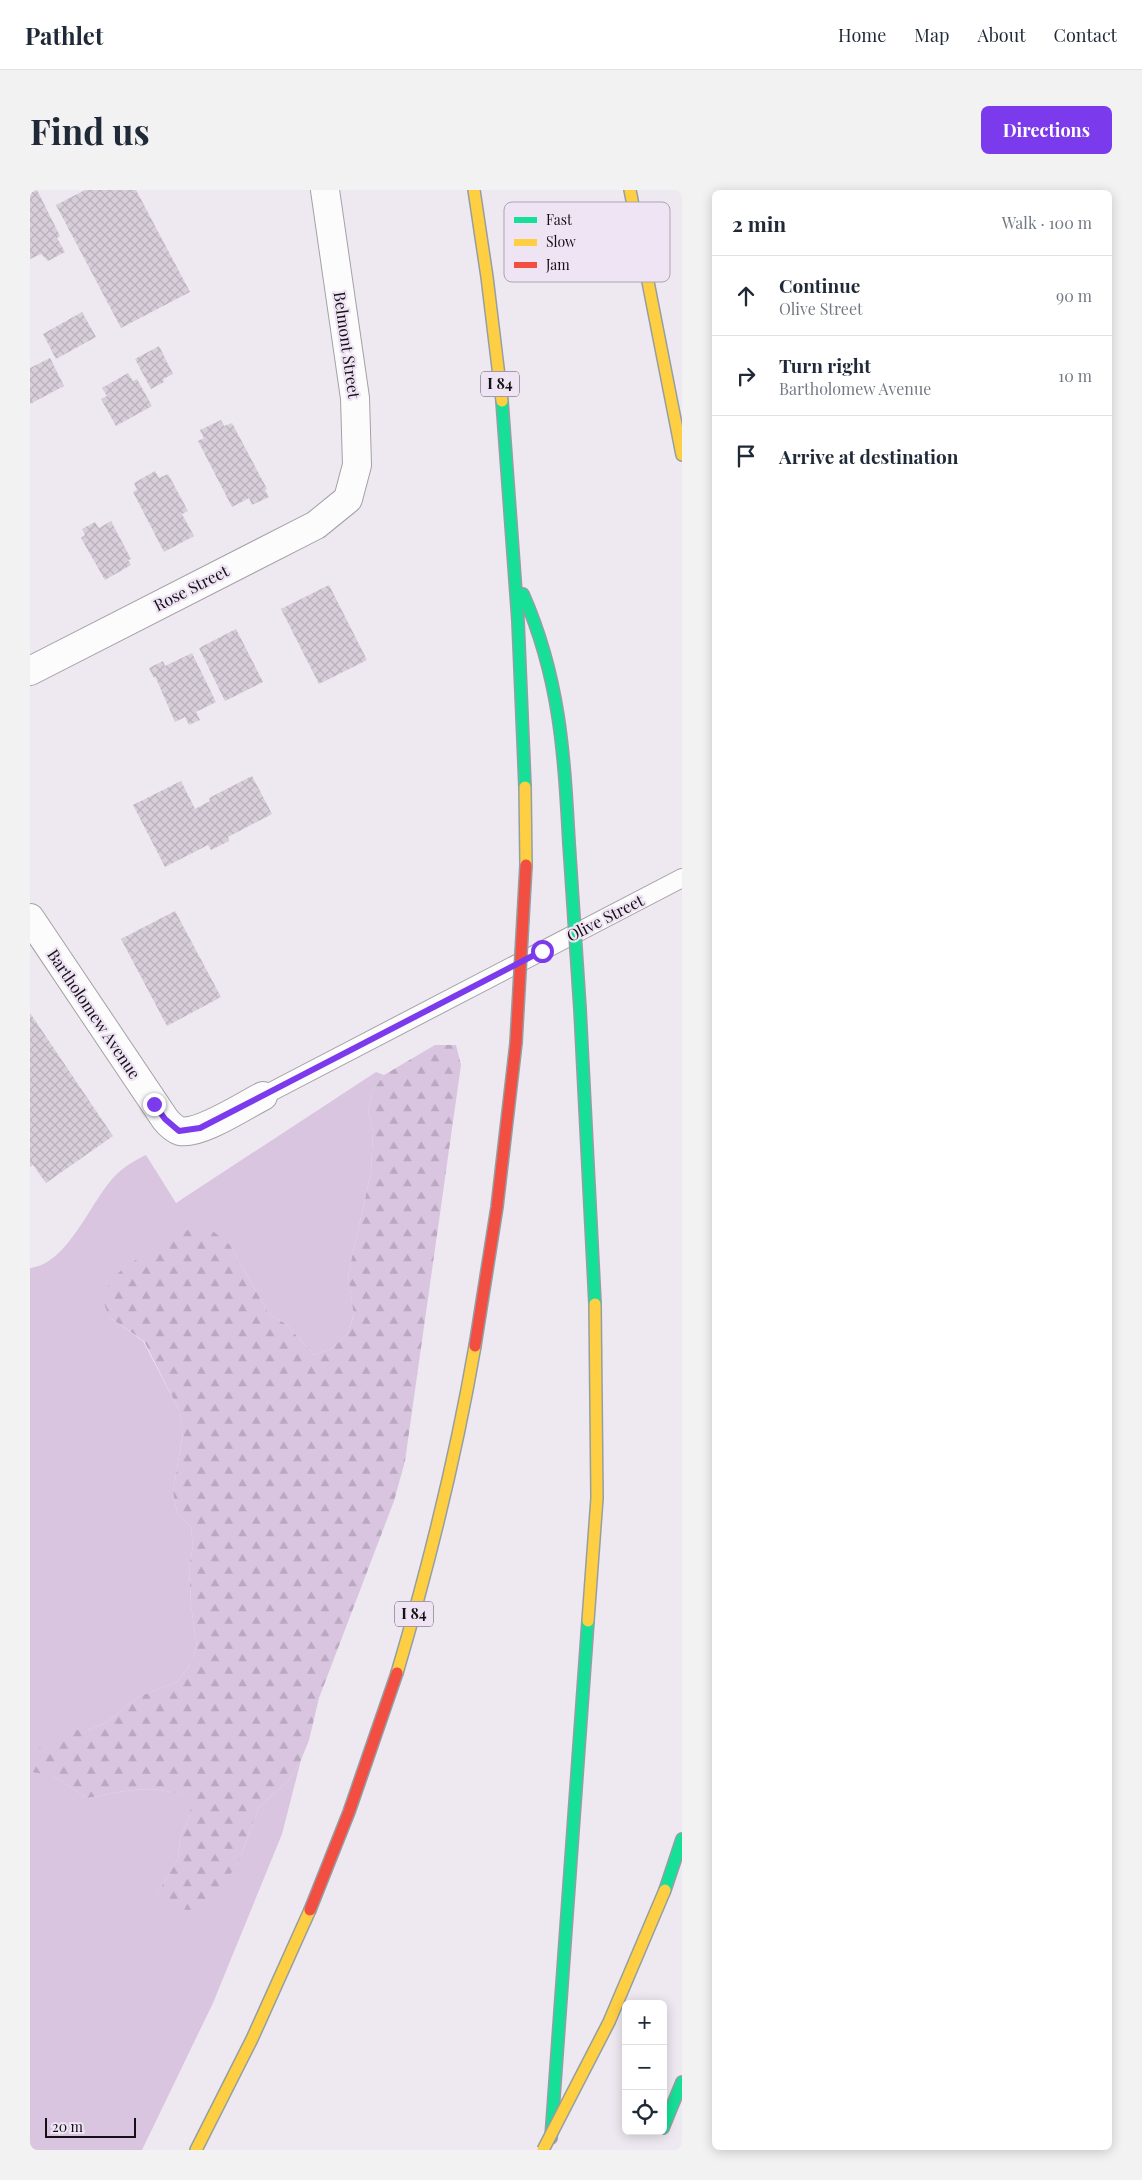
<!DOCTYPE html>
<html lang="en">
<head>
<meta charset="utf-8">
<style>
  :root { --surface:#fff; --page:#f2f2f3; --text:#1f2937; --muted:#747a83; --line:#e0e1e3; --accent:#7c3aed }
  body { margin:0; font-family:"Playfair Display",serif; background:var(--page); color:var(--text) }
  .controls { position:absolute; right:15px; bottom:15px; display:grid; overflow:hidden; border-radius:8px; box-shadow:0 2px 12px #0003 }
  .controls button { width:45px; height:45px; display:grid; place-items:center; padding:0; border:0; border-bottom:1px solid var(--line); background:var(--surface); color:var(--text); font:25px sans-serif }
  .scale { position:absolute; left:15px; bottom:12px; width:91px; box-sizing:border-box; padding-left:5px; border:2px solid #141016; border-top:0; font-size:14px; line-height:18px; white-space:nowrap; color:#141016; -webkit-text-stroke:4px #efe4f4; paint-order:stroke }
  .stop { position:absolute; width:15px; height:15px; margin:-11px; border:4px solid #7c3aed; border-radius:50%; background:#fff }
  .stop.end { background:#7c3aed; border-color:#fff; box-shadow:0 1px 5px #0008 }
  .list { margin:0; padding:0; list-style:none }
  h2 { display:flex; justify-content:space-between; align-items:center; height:65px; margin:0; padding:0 20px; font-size:21px }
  h2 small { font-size:16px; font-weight:400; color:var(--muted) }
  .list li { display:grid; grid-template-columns:32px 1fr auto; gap:15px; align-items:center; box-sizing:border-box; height:80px; padding:0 20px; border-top:1px solid var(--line) }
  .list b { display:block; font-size:19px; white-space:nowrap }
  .list p { margin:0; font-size:16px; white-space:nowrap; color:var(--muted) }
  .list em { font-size:16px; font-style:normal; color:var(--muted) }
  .icon { flex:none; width:28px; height:28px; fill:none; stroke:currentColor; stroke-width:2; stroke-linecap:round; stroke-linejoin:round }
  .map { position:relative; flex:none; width:652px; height:1960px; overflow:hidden; border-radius:8px }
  header { display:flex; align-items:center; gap:30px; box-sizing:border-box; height:70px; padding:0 25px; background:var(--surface); border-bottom:1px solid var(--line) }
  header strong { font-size:24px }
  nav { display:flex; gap:28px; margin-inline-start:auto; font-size:18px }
  .intro { display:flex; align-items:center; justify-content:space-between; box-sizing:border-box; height:120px; padding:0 30px }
  h1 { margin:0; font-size:35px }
  .button { padding:12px 22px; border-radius:8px; background:var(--accent); color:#fff; font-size:18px; font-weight:700 }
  main { display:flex; gap:30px; padding:0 30px }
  aside { flex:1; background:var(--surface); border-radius:8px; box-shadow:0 2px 12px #0003 }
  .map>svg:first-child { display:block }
  .grass { fill:#d9c5e0 }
  .forest { fill:url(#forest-firs) }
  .building { fill:url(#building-cross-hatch) }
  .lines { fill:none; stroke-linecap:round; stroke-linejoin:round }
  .lane-casing { stroke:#a5a0a6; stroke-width:20 }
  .street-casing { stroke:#a5a0a6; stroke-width:30 }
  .fast-casing { stroke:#949fa4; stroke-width:14 }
  .slow-casing { stroke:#949fa4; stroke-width:14 }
  .jam-casing { stroke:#949fa4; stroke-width:14 }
  .lane { stroke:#fcfcfd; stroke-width:18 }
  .street { stroke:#fcfcfd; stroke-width:28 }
  .fast { stroke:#16e098; stroke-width:11 }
  .slow { stroke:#ffcf43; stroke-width:11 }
  .jam { stroke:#f24e42; stroke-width:11 }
  .fast-bridge-casing { stroke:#949fa4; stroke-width:14; stroke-linecap:butt }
  .slow-bridge-casing { stroke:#949fa4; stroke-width:14; stroke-linecap:butt }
  .jam-bridge-casing { stroke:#949fa4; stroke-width:14; stroke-linecap:butt }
  .fast-bridge { stroke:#16e098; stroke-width:11 }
  .slow-bridge { stroke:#ffcf43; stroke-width:11 }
  .jam-bridge { stroke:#f24e42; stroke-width:11 }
  .route { stroke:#7c3aed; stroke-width:6 }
  .labels { text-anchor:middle; stroke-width:4.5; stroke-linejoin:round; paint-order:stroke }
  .shield { fill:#efe4f4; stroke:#565059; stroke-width:1 }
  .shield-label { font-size:15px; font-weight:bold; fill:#141016 }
  .street-label { font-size:16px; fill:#141016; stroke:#efe4f4 }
  .key { fill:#efe4f4; stroke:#ada4b1; stroke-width:1 }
  .key-label { font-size:14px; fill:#141016 }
</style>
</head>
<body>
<header>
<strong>Pathlet</strong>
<nav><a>Home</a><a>Map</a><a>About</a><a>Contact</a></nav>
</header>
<div class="intro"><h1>Find us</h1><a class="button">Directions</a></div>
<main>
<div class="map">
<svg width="652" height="1960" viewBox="0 0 652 1960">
  <defs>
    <pattern id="forest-firs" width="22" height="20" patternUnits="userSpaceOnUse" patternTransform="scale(1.25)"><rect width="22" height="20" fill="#d9c5e0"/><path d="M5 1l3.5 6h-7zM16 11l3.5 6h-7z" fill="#b9a8bf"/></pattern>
    <pattern id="building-cross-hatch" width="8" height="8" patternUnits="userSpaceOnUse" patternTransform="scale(1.25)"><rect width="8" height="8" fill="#d7ceda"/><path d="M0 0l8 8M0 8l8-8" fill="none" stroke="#b8b0ba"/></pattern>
  </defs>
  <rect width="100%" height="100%" fill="#eee8f0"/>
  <!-- grass -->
  <path class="grass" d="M346,882l8,3 -11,15 -5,21 5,20 -2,41 -23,103 6,40 -7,19 -15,14 -18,7 -28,-31 -17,-10 -39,-69 -121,72 34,24 37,71 3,20 -10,60 4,20 14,15 2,20 -4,19 2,40 6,41 -8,19 -12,16 -39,15 -31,25 -19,8h-19l-16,46 34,22c42,-7 64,-16 106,1l-4,20 -9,19 -2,21 -21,35 80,-28 22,-59 31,-28 11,-19 -19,74 -69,169 -71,147h-112v-882c38,-4 61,-67 84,-91 9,-10 20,-16 32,-22l30,48z"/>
  <!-- forest -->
  <path class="forest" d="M405,855h21l5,20 -56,396 -11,40 -75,197 -10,42 -8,20 -11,19 -31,28 -22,59 -27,32 -18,12 -21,-1 -14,-15 21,-35 2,-21 9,-19 3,-20c-40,-17 -64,-8 -105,-1l-34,-22 -21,-4 4,-21 16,-13 17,-8h19l19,-8 31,-25 39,-15 12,-16 8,-19 -6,-41 -2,-40 4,-19 -2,-20 -14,-15 -4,-20 10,-59 -3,-21 -36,-71 -35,-24 -7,-19 10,-19 15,-14 68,-39 19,6 16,13 39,69 17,10 28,31 18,-7 15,-14 7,-18 -6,-41 23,-103 2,-41 -5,-20 5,-21 11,-15z"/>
  <!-- building -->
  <path class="building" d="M0,0h7l23,46 -3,2 8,14 -17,9 -7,-7 -11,5z
    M55,0h51l54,102 -69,36 -65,-123z
    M52,122l14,25 -40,22 -13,-25z
    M129,156l14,28 -10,5 1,3 -13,7 -16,-30z
    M20,168l14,28 -34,18v-36z
    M98,183l5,8 4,-2 15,27 -36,20 -15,-27 6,-3 -5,-8z
    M191,230l3,6 8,-3 35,66 -2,1 4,7 -17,8 -3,-7 -17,9 -34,-66 6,-3 -4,-8z
    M125,281l4,7 9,-4 20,37 -6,3 12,22 -30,16 -31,-60 4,-2 -3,-7z
    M81,331l20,38 -3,1 3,5 -26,15 -24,-42 4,-3 -3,-6 13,-7 4,6z
    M299,395l38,75 -48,24 -38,-75z
    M206,439l27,53 -38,19 -26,-53z
    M162,463l24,49 -20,10 4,8 -11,5 -4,-8 -10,5 -20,-46 -1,2 -5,-10 14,-7 2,5z
    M222,586l20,38 -44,23 1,4 -18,9 -3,-5 -43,22 -32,-62 48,-24 14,28 15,-8 -1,-3z
    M145,721l46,86 -54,29 -46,-87z
    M0,823l83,123 -67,47 -13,-18 -3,2z"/>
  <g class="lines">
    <!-- lane casing -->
    <g class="lane-casing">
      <path id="lane" d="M233,906l419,-218"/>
    </g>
    <!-- street casing -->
    <g class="street-casing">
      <path id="street" d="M0,481l286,-146 32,-26 9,-34 -2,-67 -30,-208
        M0,728l135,201c4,5 9,10 15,12 20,4 65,-26 83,-35"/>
    </g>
    <!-- fast casing -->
    <g class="fast-casing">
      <path id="fast" d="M472,211l16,220 7,166
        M493,404c37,84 41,159 46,249
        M550,819l15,295
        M635,1700l17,-51
        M633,1938l19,-46
        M521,1948l37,-517"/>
    </g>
    <!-- slow casing -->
    <g class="slow-casing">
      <path id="slow" d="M444,0l13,87 15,124
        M600,0l52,265
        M495,597l1,78
        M558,1431l9,-123 -2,-194
        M367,1483c32,-108 59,-217 78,-327
        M166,1960l56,-111 58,-129"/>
    </g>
    <!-- jam casing -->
    <g class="jam-casing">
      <path id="jam" d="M445,1156l22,-139 19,-164
        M280,1720l39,-98 48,-139"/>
    </g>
    <!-- lane -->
    <use href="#lane" class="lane"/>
    <!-- street -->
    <use href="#street" class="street"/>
    <!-- fast -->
    <use href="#fast" class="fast"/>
    <!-- slow -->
    <use href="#slow" class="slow"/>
    <!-- jam -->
    <use href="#jam" class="jam"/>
    <!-- fast-bridge casing -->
    <g class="fast-bridge-casing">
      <path id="fast-bridge" d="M539,653l11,166"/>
    </g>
    <!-- slow-bridge casing -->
    <g class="slow-bridge-casing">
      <path id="slow-bridge" d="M513,1960l66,-128 56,-132"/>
    </g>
    <!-- jam-bridge casing -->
    <g class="jam-bridge-casing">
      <path id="jam-bridge" d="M486,853l10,-178"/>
    </g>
    <!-- fast-bridge -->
    <use href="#fast-bridge" class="fast-bridge"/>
    <!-- slow-bridge -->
    <use href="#slow-bridge" class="slow-bridge"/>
    <!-- jam-bridge -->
    <use href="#jam-bridge" class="jam-bridge"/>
  </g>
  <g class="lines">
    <!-- route -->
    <path class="route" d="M124,914l11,15 14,12 21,-3 342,-177"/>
  </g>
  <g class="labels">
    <!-- shield labels -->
    <g class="shield">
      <rect x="451" y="181.5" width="38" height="25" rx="4"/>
      <rect x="365" y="1411.5" width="38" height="25" rx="4"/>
    </g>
    <g class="shield-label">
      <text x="470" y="199">I 84</text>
      <text x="384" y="1429">I 84</text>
    </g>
    <!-- street labels -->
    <g class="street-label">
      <text transform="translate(317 155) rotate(82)" y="6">Belmont Street</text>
      <text transform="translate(161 398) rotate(-27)" y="6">Rose Street</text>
      <text transform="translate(575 728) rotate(-27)" y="6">Olive Street</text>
      <text transform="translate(64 824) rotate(56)" y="6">Bartholomew Avenue</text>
    </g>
  </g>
  <!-- legend -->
  <rect x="474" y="12" width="166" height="80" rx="8" class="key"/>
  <rect x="484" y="27" width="23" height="6" fill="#16e098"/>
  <rect x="484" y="49" width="23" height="7" fill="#ffcf43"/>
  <rect x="484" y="72" width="23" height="6" fill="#f24e42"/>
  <g class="key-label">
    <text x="516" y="35">Fast</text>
    <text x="516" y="57">Slow</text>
    <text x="516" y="80">Jam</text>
  </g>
</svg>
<div class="controls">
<button>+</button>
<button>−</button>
<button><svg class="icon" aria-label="locate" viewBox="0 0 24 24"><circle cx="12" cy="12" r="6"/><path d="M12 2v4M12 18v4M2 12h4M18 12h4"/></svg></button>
</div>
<div class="scale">20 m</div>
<div class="stop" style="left:512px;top:761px"></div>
<div class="stop end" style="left:124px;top:914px"></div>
</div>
<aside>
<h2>2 min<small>Walk · 100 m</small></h2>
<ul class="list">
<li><svg class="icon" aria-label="ahead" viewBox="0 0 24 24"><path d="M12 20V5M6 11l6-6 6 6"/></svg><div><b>Continue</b><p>Olive Street</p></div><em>90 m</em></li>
<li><svg class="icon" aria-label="right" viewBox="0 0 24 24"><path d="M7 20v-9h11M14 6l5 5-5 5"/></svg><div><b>Turn right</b><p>Bartholomew Avenue</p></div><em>10 m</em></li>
<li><svg class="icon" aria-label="arrive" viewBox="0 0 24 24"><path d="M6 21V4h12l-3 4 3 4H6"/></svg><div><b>Arrive at destination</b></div></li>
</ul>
</aside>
</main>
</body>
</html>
